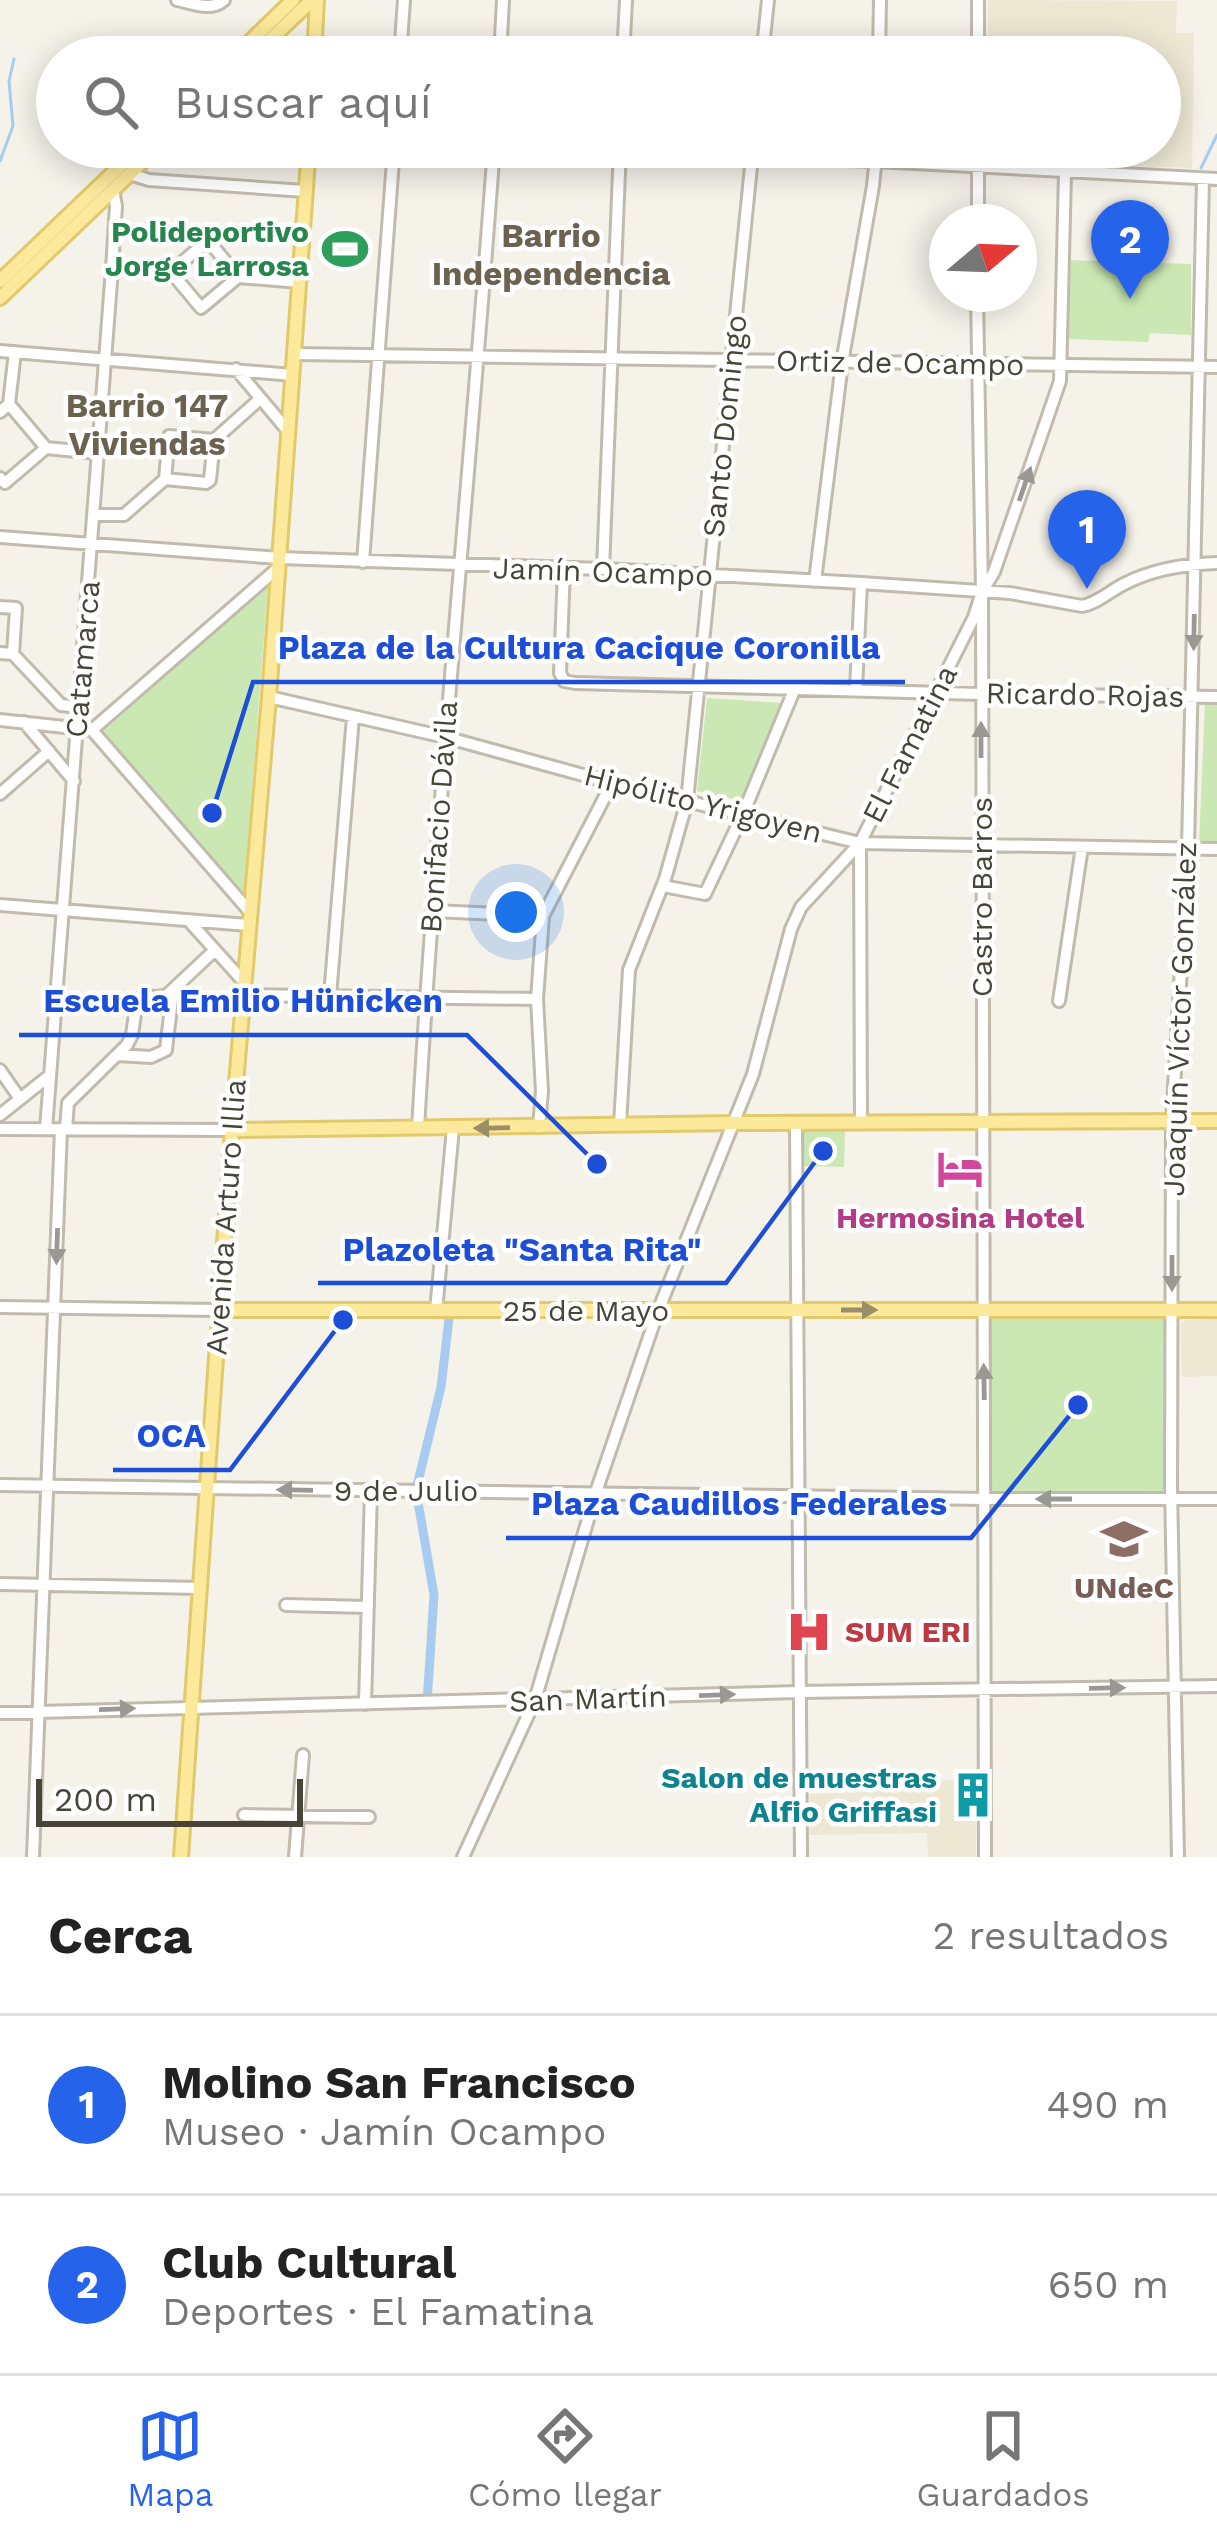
<!DOCTYPE html>
<html lang="es">
<head>
<meta charset="utf-8">
<style>
  :root { --surface:#fff; --page:#f6f6f6; --text:#222; --muted:#767676; --line:#e0e0e0; --accent:#2563eb }
  body { margin:0; font-family:"Work Sans",sans-serif; background:var(--page); color:var(--text) }
  .compass { position:absolute; left:929px; top:204px; width:108px; height:108px; border-radius:50%; background:var(--surface); box-shadow:0 6px 30px #0003; rotate:71deg }
  .scale { position:absolute; left:36px; bottom:30px; width:267px; box-sizing:border-box; padding-left:12px; border:6px solid #484438; border-top:0; font-size:33px; line-height:42px; white-space:nowrap; color:#484438; -webkit-text-stroke:9px #fff; paint-order:stroke }
  .you { position:absolute; left:516px; top:912px; width:42px; height:42px; margin:-30px; border:9px solid #fff; border-radius:50%; background:#1a73e8; box-shadow:0 0 0 18px #1a73e833 }
  .badge { display:grid; place-items:center; width:78px; height:78px; border-radius:50%; background:var(--accent); color:#fff; font-size:39px; font-weight:700 }
  .pin { position:absolute; translate:-50% -99px; filter:drop-shadow(0 3px 6px #0008) }
  .pin::after { content:''; position:absolute; top:63px; width:42px; height:36px; background:inherit; clip-path:polygon(0 0,100% 0,50% 100%) }
  .list { margin:0; padding:0; list-style:none }
  h2 { display:flex; justify-content:space-between; align-items:center; height:156px; margin:0; padding:0 48px; font-size:51px }
  h2 small { font-size:39px; font-weight:400; color:var(--muted) }
  .list li { display:grid; grid-template-columns:78px 1fr auto; gap:36px; align-items:center; box-sizing:border-box; height:180px; padding:0 48px; border-top:3px solid var(--line) }
  .list b { display:block; font-size:45px; white-space:nowrap }
  .list p { margin:0; font-size:39px; white-space:nowrap; color:var(--muted) }
  .list em { font-size:39px; font-style:normal; color:var(--muted) }
  .icon { flex:none; width:66px; height:66px; fill:none; stroke:currentColor; stroke-width:2; stroke-linecap:round; stroke-linejoin:round }
  .map { position:relative; flex:none; width:1217px; height:1857px; overflow:hidden }
  .search { position:absolute; background:var(--surface); box-shadow:0 6px 30px #0003; left:36px; right:36px; top:36px; height:132px; display:flex; align-items:center; gap:30px; box-sizing:border-box; padding:0 42px; border-radius:66px; color:var(--muted); font-size:45px }
  .sheet { height:516px; background:var(--surface) }
  nav { display:flex; justify-content:space-around; align-items:center; box-sizing:border-box; height:168px; border-top:3px solid var(--line); background:var(--surface); font-size:33px; color:var(--muted) }
  nav a { display:grid; justify-items:center; gap:6px }
  nav .on { color:var(--accent) }
  .map>svg:first-child { display:block }
  .education { fill:#ede8d4 }
  .green { fill:#cbe8b4 }
  .lines { fill:none; stroke-linecap:round; stroke-linejoin:round }
  .stream { stroke:#a8ccef; stroke-width:3 }
  .canal { stroke:#a8ccef; stroke-width:9 }
  .minor-casing { stroke:#c0bbac; stroke-width:16 }
  .major-casing { stroke:#e2c96b; stroke-width:18 }
  .minor { stroke:#fff; stroke-width:10 }
  .major { stroke:#fce99c; stroke-width:12 }
  .oneway { fill:#9a9892 }
  .oneway2 { fill:#998e65 }
  .labels { text-anchor:middle; stroke-width:9; stroke-linejoin:round; paint-order:stroke }
  .leisure-label { font-size:30px; font-weight:bold; fill:#27864d; stroke:#fff; text-anchor:end }
  .street-label { font-size:30px; fill:#484438; stroke:#fff }
  .hotel-label { font-size:30px; font-weight:bold; fill:#b23c85; stroke:#fff }
  .education-label { font-size:30px; font-weight:bold; fill:#785e54; stroke:#fff }
  .health-label { font-size:30px; font-weight:bold; fill:#be3a42; stroke:#fff; text-anchor:start }
  .culture-label { font-size:30px; font-weight:bold; fill:#0d838f; stroke:#fff; text-anchor:end }
  .neighbourhood-label { font-size:33px; font-weight:bold; fill:#6b634f; stroke:#fff }
  .leader { fill:none; stroke:#1d4ed8; stroke-width:4.5 }
  .callout-dot { fill:#1d4ed8; stroke:#fff; stroke-width:4.5 }
  .callout-label { font-size:33px; text-anchor:middle; font-weight:bold; fill:#1d4ed8; stroke:#fff; stroke-width:9; stroke-linejoin:round; paint-order:stroke }
</style>
</head>
<body>
<div class="map">
<svg width="1217" height="1857" viewBox="0 0 1217 1857">
  <rect width="100%" height="100%" fill="#f5f2ea"/>
  <!-- education -->
  <path class="education" d="M988,0l189,1 -1,32h18l-2,135 -204,-8v-13h172v-90h-172z
    M1217,1319v57l-35,1 -1,-53 5,-4z
    M942,1780l34,1v76h-48l-1,-24 -118,2 1,-41 74,-3 2,-4 54,-3z"/>
  <!-- green -->
  <path class="green" d="M1067,260l124,4v71l-41,-2 -2,9 -79,-3z
    M268,585l-24,310 -142,-163z
    M707,698l76,5 -40,98 -46,-10z
    M1205,702h12v145l-18,-1z
    M845,1129l-1,38 -43,-1 2,-36z
    M1166,1315l2,180 -178,1 -2,-180z"/>
  <g class="lines">
    <!-- stream -->
    <path class="stream" d="M0,161l13,-35 -4,-45 5,-22
      M1201,168l16,-33"/>
    <!-- canal -->
    <path class="canal" d="M427,1703l7,-108 -18,-105 25,-103 9,-77"/>
    <!-- minor casing -->
    <g class="minor-casing">
      <path id="minor" d="M177,0c15,3 34,12 47,0
        M400,57l4,-57
        M500,57l3,-57
        M623,57l3,-57
        M762,57l6,-57
        M879,57l1,-57
        M978,57v-57
        M508,147l368,14 341,18
        M130,174l19,6 156,11
        M978,222v-75
        M112,269l59,3 37,-32 30,37
        M171,272l30,36 37,-31 62,5
        M977,294l5,298 3,1265
        M0,351l293,24
        M294,354l923,13
        M236,369l52,62
        M9,404l37,44 51,5
        M0,412l9,-8 6,-52
        M0,478l5,5 41,-35
        M165,479l41,4 4,-3 4,-40 46,-41
        M94,515h30l41,-36 4,-43 45,4
        M0,537l279,21 324,11 258,14 149,10 72,13c16,-3 28,-15 42,-22 29,-15 61,-20 93,-21
        M363,562l31,-415
        M564,568l-4,105 4,8 11,2 406,11 236,3
        M603,569l17,-422
        M815,581l27,-218 31,-177 4,-39
        M0,607l16,1 -3,46
        M0,653l13,1 48,51 19,2
        M856,689l5,-106
        M269,697l176,40 167,46 248,60 357,6
        M0,720l92,10 186,-162
        M24,722l50,59
        M92,730l158,182
        M0,794l49,-43
        M860,843l1,280
        M663,886l42,8 38,-80 52,-126
        M0,905l248,20
        M433,911l110,5
        M188,920l55,61
        M242,995l295,4
        M330,996l23,-279
        M1059,1001l23,-154
        M117,1055l34,2 15,-7 7,-60
        M0,1070l20,29
        M0,1115l49,-39
        M796,1124l5,733
        M620,1125l9,-155 36,-91 22,-78 66,-654
        M539,1127l3,-36 -5,-92 6,-83 69,-133
        M418,1128c19,-327 52,-654 76,-981
        M0,1129l232,1
        M46,1129l66,-860 4,-63 -3,-16
        M66,1129l2,-26 59,-58 5,-10 5,-35c9,-7 20,0 30,-5l48,-45
        M0,1307l219,3
        M436,1311l17,-183
        M0,1485l985,14h232
        M0,1584l200,4
        M286,1605l82,2
        M365,1704l6,-213
        M0,1713l799,-21 418,-6
        M244,1815l125,2
        M33,1857l28,-728
        M295,1857l8,-102
        M463,1857l72,-157 61,-208 62,-181 95,-237 38,-145 10,-22 59,-64 114,-226 8,-25 12,-20 66,-191 5,-208
        M1178,1857l-7,-371 1,-364 16,-274 15,-669"/>
    </g>
    <!-- major casing -->
    <g class="major-casing">
      <path id="major" d="M234,57l59,-57
        M252,57l60,-57
        M314,57l3,-57
        M0,281l140,-134
        M0,298l158,-151
        M232,1130l503,-7 482,-2
        M219,1310h998
        M181,1857l51,-727 37,-433 40,-550"/>
    </g>
    <!-- minor -->
    <use href="#minor" class="minor"/>
    <!-- major -->
    <use href="#major" class="major"/>
  </g>
  <!-- one-way arrows -->
  <defs><path id="oneway-solid" d="M-6-.8H1V-3.2L6.5 0L1 3.2V.8H-6Z" transform="scale(3)"/></defs>
  <g class="oneway">
    <use href="#oneway-solid" transform="translate(1025 484) rotate(-71)"/>
    <use href="#oneway-solid" transform="translate(1194 632) rotate(91)"/>
    <use href="#oneway-solid" transform="translate(981 740) rotate(-90)"/>
    <use href="#oneway-solid" transform="translate(57 1246) rotate(92)"/>
    <use href="#oneway-solid" transform="translate(1172 1273) rotate(90)"/>
    <use href="#oneway-solid" transform="translate(984 1382) rotate(-91)"/>
    <use href="#oneway-solid" transform="translate(295 1490) rotate(-179)"/>
    <use href="#oneway-solid" transform="translate(1054 1499) rotate(180)"/>
    <use href="#oneway-solid" transform="translate(1107 1688) rotate(-1)"/>
    <use href="#oneway-solid" transform="translate(717 1695) rotate(-2)"/>
    <use href="#oneway-solid" transform="translate(117 1709) rotate(-2)"/>
  </g>
  <g class="oneway2">
    <use href="#oneway-solid" transform="translate(492 1128) rotate(179)"/>
    <use href="#oneway-solid" transform="translate(859 1310)"/>
  </g>
  <!-- icons -->
  <defs>
    <g id="stadium-bare" transform="scale(3.6)"><path d="M0-5a6.5 5 0 1 0 0 10a6.5 5 0 1 0 0-10ZM-3.5-1.8h7v3.6h-7Z" fill="#2e9e5b" stroke="#fff" stroke-width="2.5" paint-order="stroke"/></g>
    <g id="hotel-bare" transform="scale(3.6)"><path d="M-6-4.5h1.5V1H6V5H4.5V3h-9V5H-6ZM-4 0a1.8 1.8 0 1 1 3.6 0ZM.5 0V-2.5h3Q6-2.5 6 0Z" fill="#d1479c" stroke="#fff" stroke-width="2.5" paint-order="stroke"/></g>
    <g id="university-bare" transform="scale(3.6)"><path d="M0-5L7-2L0 1L-7-2ZM-4 1L0 2.5L4 1V4Q0 6-4 4Z" fill="#8d6e63" stroke="#fff" stroke-width="2.5" paint-order="stroke"/></g>
    <g id="hospital-bare" transform="scale(3.6)"><path d="M-5-5h3v3.5h4V-5h3V5h-3V1.5h-4V5h-3Z" fill="#e0444e" stroke="#fff" stroke-width="2.5" paint-order="stroke"/></g>
    <g id="building-bare" transform="scale(3.6)"><path d="M-4-6H4V6H1V3H-1V6H-4ZM-2.5-4.3h1.7v1.8h-1.7ZM.8-4.3h1.7v1.8H.8ZM-2.5-1h1.7V.8h-1.7ZM.8-1h1.7V.8H.8Z" fill="#0f9aa8" stroke="#fff" stroke-width="2.5" paint-order="stroke"/></g>
  </defs>
  <g fill-rule="evenodd">
    <use href="#stadium-bare" x="345" y="249"/>
    <use href="#hotel-bare" x="960" y="1169"/>
    <use href="#university-bare" x="1124" y="1539"/>
    <use href="#hospital-bare" x="809" y="1632"/>
    <use href="#building-bare" x="973" y="1795"/>
  </g>
  <g class="labels">
    <!-- leisure labels -->
    <g class="leisure-label">
      <text x="309" y="242">Polideportivo<tspan x="309" dy="34">Jorge Larrosa</tspan></text>
    </g>
    <!-- street labels -->
    <g class="street-label">
      <text transform="translate(900 363) rotate(1)" y="10">Ortiz de Ocampo</text>
      <text transform="translate(725 426) rotate(-84)" y="10">Santo Domingo</text>
      <text transform="translate(603 572) rotate(2)" y="10">Jamín Ocampo</text>
      <text transform="translate(83 659) rotate(-85)" y="10">Catamarca</text>
      <text transform="translate(1085 695) rotate(1)" y="10">Ricardo Rojas</text>
      <text transform="translate(910 744) rotate(-63)" y="10">El Famatina</text>
      <text transform="translate(703 804) rotate(14)" y="10">Hipólito Yrigoyen</text>
      <text transform="translate(439 817) rotate(-86)" y="10">Bonifacio Dávila</text>
      <text transform="translate(982 897) rotate(-90)" y="10">Castro Barros</text>
      <text transform="translate(1180 1019) rotate(-88)" y="10">Joaquín Víctor González</text>
      <text transform="translate(226 1217) rotate(-86)" y="10">Avenida Arturo Illia</text>
      <text x="586" y="1321">25 de Mayo</text>
      <text x="406" y="1501">9 de Julio</text>
      <text transform="translate(588 1699) rotate(-2)" y="10">San Martín</text>
    </g>
    <!-- hotel labels -->
    <g class="hotel-label">
      <text x="960" y="1228">Hermosina Hotel</text>
    </g>
    <!-- education labels -->
    <g class="education-label">
      <text x="1124" y="1598">UNdeC</text>
    </g>
    <!-- health labels -->
    <g class="health-label">
      <text x="845" y="1642">SUM ERI</text>
    </g>
    <!-- culture labels -->
    <g class="culture-label">
      <text x="937" y="1788">Salon de muestras<tspan x="937" dy="34">Alfio Griffasi</tspan></text>
    </g>
    <!-- neighbourhood labels -->
    <g class="neighbourhood-label">
      <text x="551" y="247">Barrio<tspan x="551" dy="38">Independencia</tspan></text>
      <text x="147" y="417">Barrio 147<tspan x="147" dy="38">Viviendas</tspan></text>
    </g>
  </g>
  <!-- callouts -->
  <path class="leader" d="M212 813L253 682H905M597 1164L467 1035H19M823 1151L726 1283H318M343 1320L230 1470H113M1078 1405L971 1538H506"/>
  <g class="callout-dot">
    <circle cx="212" cy="813" r="12"/>
    <circle cx="597" cy="1164" r="12"/>
    <circle cx="823" cy="1151" r="12"/>
    <circle cx="343" cy="1320" r="12"/>
    <circle cx="1078" cy="1405" r="12"/>
  </g>
  <g class="callout-label">
    <text x="579" y="659">Plaza de la Cultura Cacique Coronilla</text>
    <text x="243" y="1012">Escuela Emilio Hünicken</text>
    <text x="522" y="1261">Plazoleta "Santa Rita"</text>
    <text x="171" y="1447">OCA</text>
    <text x="739" y="1515">Plaza Caudillos Federales</text>
  </g>
</svg>
<svg class="compass" viewBox="-18 -18 36 36"><path d="M0-13l5 13h-10z" fill="#e53935"/><path d="M0 13l5-13h-10z" fill="#767676"/></svg>
<div class="scale">200 m</div>
<div class="you"></div>
<div class="pin badge" style="left:1087px;top:589px">1</div>
<div class="pin badge" style="left:1130px;top:299px">2</div>
<div class="search"><svg class="icon" aria-label="search" viewBox="0 0 24 24"><circle cx="10" cy="10" r="6"/><path d="M15 15l6 6"/></svg>Buscar aquí</div>
</div>
<section class="sheet">
<h2>Cerca<small>2 resultados</small></h2>
<ul class="list">
<li><span class="badge">1</span><div><b>Molino San Francisco</b><p>Museo · Jamín Ocampo</p></div><em>490 m</em></li>
<li><span class="badge">2</span><div><b>Club Cultural</b><p>Deportes · El Famatina</p></div><em>650 m</em></li>
</ul>
</section>
<nav>
<a class="on"><svg class="icon" aria-label="map" viewBox="0 0 24 24"><path d="M3 6l6-2 6 2 6-2v14l-6 2-6-2-6 2zM9 4v14M15 6v14"/></svg>Mapa</a>
<a><svg class="icon" aria-label="directions" viewBox="0 0 24 24"><path d="M12 3l9 9-9 9-9-9zM9 14v-3h6M13 9l2 2-2 2"/></svg>Cómo llegar</a>
<a><svg class="icon" aria-label="saved" viewBox="0 0 24 24"><path d="M7 4h10v16l-5-4-5 4z"/></svg>Guardados</a>
</nav>
</body>
</html>
